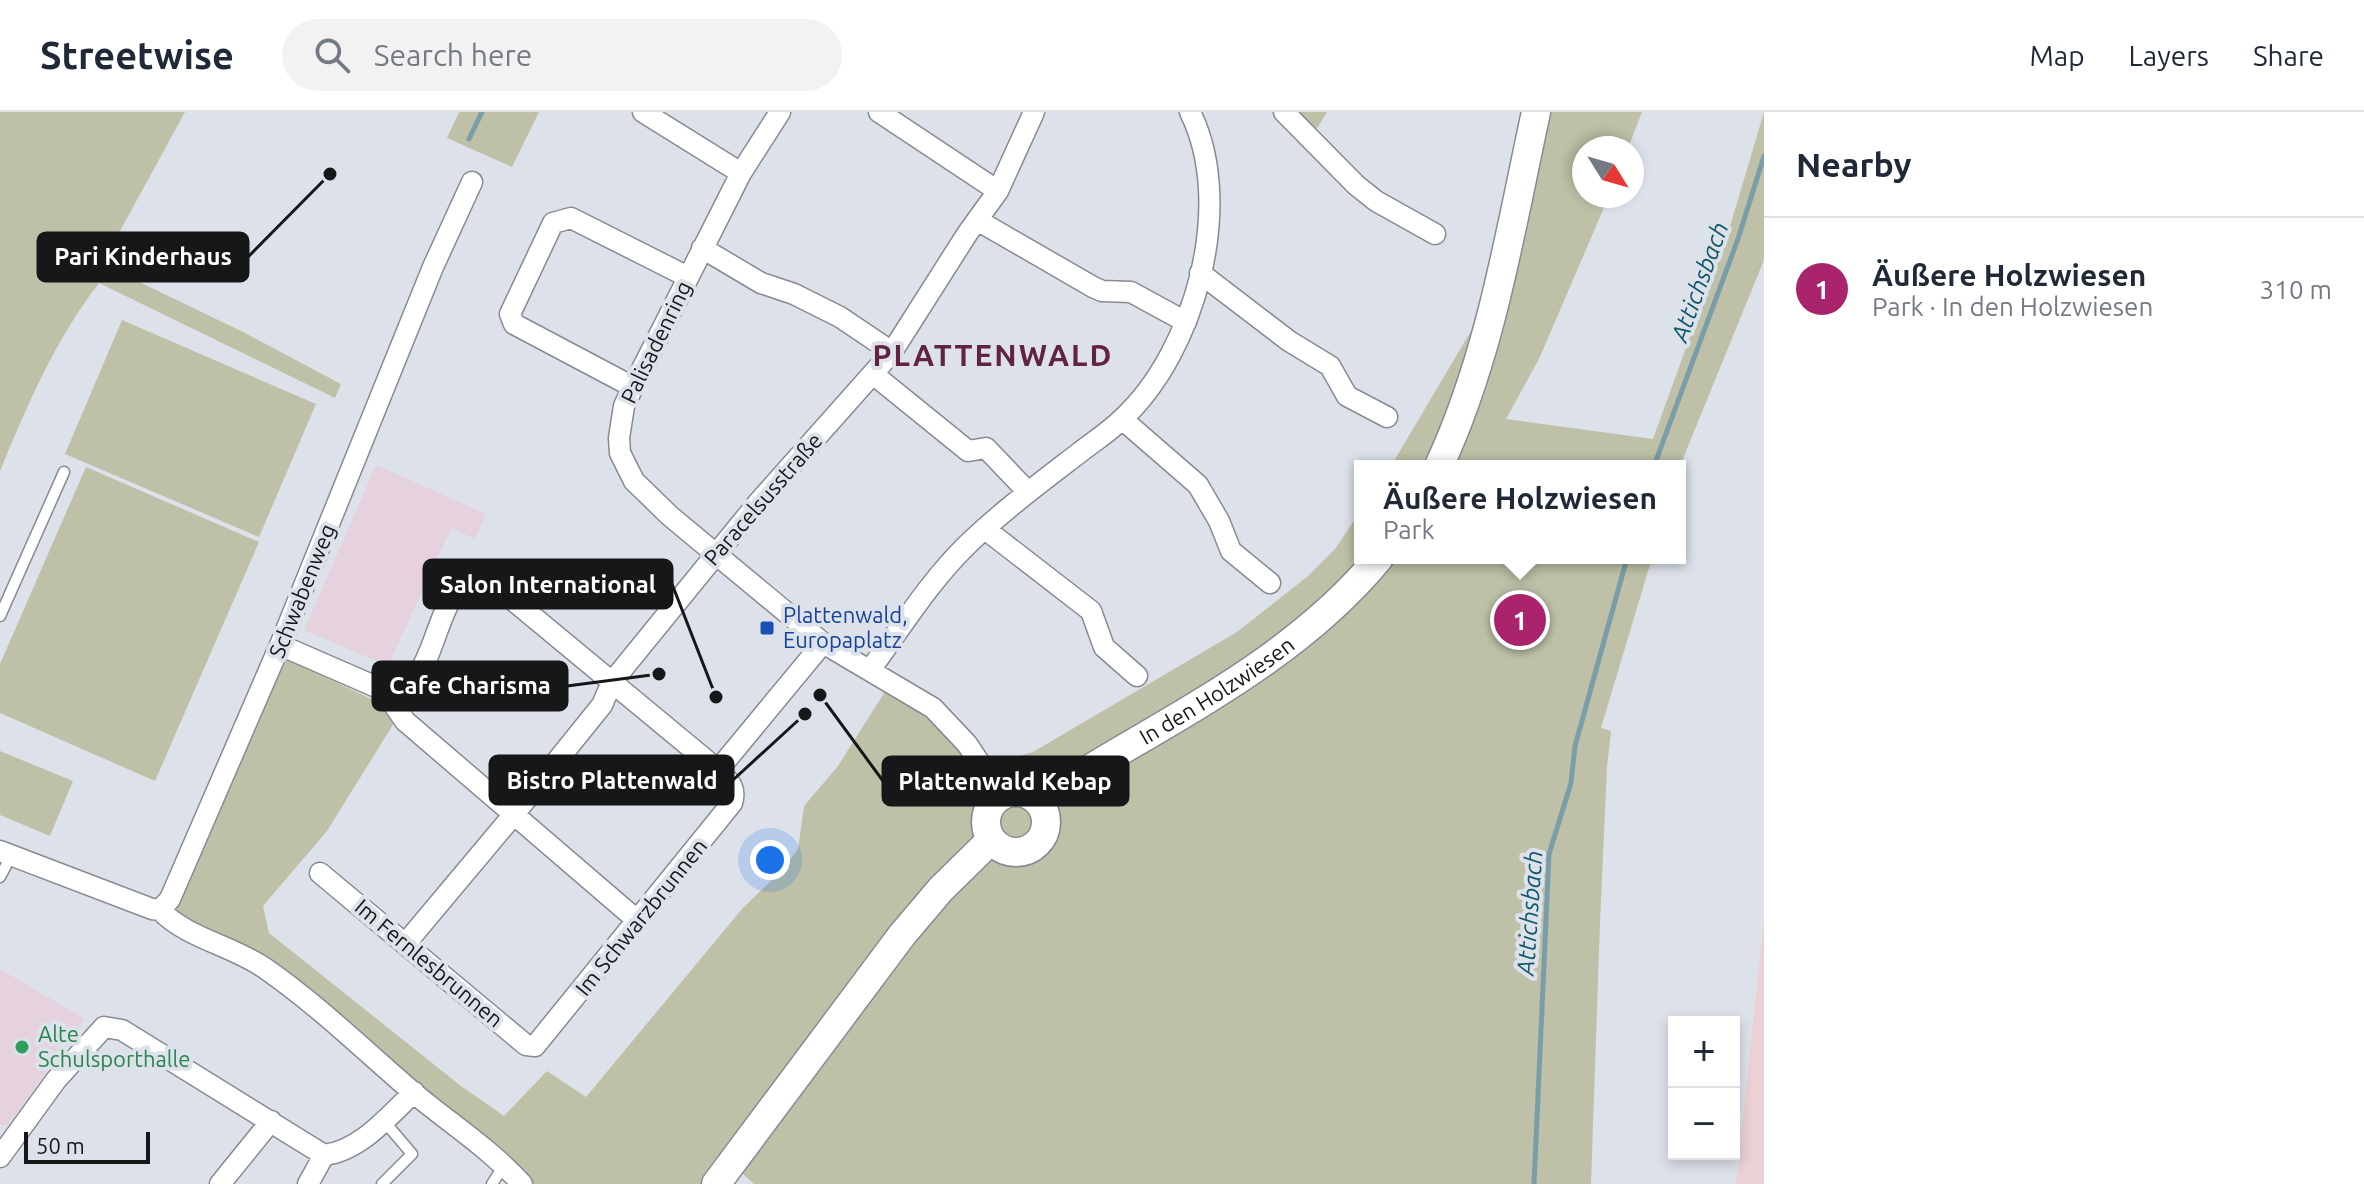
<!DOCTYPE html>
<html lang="en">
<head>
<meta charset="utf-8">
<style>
  :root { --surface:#fff; --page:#f2f2f3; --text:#1f2937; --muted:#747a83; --line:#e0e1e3; --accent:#a9246d }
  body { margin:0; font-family:Ubuntu,sans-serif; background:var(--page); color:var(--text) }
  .controls { position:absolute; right:24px; bottom:24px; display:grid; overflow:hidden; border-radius:0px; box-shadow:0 4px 12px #0003 }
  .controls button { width:72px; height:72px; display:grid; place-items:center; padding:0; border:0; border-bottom:2px solid var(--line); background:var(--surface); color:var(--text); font:40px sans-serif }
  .compass { position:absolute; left:1572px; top:24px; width:72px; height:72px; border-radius:50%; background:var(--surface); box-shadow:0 4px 12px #0003; rotate:127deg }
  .scale { position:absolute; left:24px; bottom:20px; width:126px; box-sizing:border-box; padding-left:8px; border:4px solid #151719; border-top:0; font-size:22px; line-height:28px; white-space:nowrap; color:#151719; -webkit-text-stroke:6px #dde2ea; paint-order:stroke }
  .you { position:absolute; left:770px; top:748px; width:28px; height:28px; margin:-20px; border:6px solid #fff; border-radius:50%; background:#1a73e8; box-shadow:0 0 0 12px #1a73e833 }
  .badge { display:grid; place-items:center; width:52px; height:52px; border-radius:50%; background:var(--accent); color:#fff; font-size:26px; font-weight:700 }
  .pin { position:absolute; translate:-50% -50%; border:4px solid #fff; box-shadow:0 2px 8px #0006 }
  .popup { position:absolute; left:1354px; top:348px; width:332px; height:104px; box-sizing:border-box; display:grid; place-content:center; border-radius:0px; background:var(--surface); filter:drop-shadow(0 2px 6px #0005); font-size:26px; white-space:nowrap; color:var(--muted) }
  .popup b { font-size:30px; color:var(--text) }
  .popup::after { content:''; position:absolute; left:50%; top:100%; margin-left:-16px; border:16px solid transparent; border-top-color:var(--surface) }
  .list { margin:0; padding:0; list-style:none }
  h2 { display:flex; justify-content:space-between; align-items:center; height:104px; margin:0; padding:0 32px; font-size:34px }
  h2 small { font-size:26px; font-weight:400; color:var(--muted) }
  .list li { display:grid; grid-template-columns:52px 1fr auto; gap:24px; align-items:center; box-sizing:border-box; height:144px; padding:0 32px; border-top:2px solid var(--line) }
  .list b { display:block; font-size:30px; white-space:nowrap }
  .list p { margin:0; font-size:26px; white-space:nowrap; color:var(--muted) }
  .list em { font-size:26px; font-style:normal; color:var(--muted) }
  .icon { flex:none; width:44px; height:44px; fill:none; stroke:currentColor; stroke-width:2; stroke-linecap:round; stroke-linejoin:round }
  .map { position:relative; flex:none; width:1764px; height:1072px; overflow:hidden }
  header { display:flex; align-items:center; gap:48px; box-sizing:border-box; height:112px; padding:0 40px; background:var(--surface); border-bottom:2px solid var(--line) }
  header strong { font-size:38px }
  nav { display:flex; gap:44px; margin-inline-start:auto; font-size:28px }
  .search { width:560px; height:72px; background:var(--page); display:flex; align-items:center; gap:20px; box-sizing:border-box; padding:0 28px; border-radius:44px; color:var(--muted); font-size:30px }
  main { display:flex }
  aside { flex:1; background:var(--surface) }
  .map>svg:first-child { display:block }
  .industrial { fill:#ebd0d4 }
  .education { fill:#e6d1df }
  .green { fill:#bec1a7 }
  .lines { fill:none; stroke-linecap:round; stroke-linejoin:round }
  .stream { stroke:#799da9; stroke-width:5 }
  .lane-casing { stroke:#868b92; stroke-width:13 }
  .street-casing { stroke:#868b92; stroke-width:23 }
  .secondary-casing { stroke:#868b92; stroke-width:31 }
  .lane { stroke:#fff; stroke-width:10 }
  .street { stroke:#fff; stroke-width:20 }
  .secondary { stroke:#fff; stroke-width:28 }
  .transit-dot { fill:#1a4fb4; stroke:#dde2ea; stroke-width:3 }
  .leisure-dot { fill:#2e9e5b; stroke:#dde2ea; stroke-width:3 }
  .labels { text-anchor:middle; stroke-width:8; stroke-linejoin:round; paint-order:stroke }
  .street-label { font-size:22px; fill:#151719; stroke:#dde2ea }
  .transit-label { font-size:22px; fill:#164399; stroke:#dde2ea; text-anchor:start }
  .leisure-label { font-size:22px; fill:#27864d; stroke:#dde2ea; text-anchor:start }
  .water-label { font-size:24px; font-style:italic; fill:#0e586c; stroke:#dde2ea }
  .district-label { font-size:30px; font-weight:bold; letter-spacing:2px; fill:#622241; stroke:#dde2ea }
  .leader { fill:none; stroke:#151719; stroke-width:3 }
  .callout-dot { fill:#151719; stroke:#dde2ea; stroke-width:3 }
  .callout { fill:#151719; stroke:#151719; stroke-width:3 }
  .callout-label { font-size:24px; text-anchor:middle; font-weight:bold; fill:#fff }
</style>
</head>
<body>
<header>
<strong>Streetwise</strong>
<div class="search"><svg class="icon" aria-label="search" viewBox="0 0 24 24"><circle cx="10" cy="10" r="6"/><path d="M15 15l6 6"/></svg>Search here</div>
<nav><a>Map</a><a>Layers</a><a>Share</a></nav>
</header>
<main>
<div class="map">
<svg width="1764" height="1072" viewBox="0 0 1764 1072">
  <rect width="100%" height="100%" fill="#dde2ea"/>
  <!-- industrial -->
  <path class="industrial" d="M1764,807v265h-28z"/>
  <!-- education -->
  <path class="education" d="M376,353l110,49 -11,25 -24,-11 -63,138 -84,-36z
    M0,857l85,50 -78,107 -7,-2z"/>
  <!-- green -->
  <path class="green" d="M0,0h185l-83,152 141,68 98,52 -6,14 -236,-115c-43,55 -72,123 -99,188z
    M459,0h80l-27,55 -65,-29z
    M1295,0h32l-11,18z
    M1536,0h106l-14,36h-44v48h25l-70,163 -33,60 147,20 78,-216 33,-111v148l-84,206h-289l112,-189z
    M122,208l194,84 -57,133 -194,-83z
    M86,355l173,75 -104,239 -155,-68v-49z
    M1360,400v46h292l-51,170 10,3 -4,36 -7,156 -9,261h-837l-23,-21 -22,21h-177l-19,-19 -169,-140 -172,-111 110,-257 98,46 13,15 1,5 -67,108 -64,75 6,27 192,153 43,30 43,-45 39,26 156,-188 40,-39 16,-21 6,-43 34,-40 53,-84 91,68 13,13 38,-11 204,-120 71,-56 27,-27z
    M0,639l73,30 -23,55 -50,-21z"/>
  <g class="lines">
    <!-- stream -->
    <path class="stream" d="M469,27l13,-27
      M1654,354l84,-227 26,-83
      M1534,1072l15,-330 22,-71 4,-37 52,-188"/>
    <!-- lane casing -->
    <g class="lane-casing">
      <path id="lane" d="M0,504l64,-144
        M0,765l11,-21
        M382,1072l30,-30 -28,-33
        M492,1072l12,-19"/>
    </g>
    <!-- street casing -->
    <g class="street-casing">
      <path id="street" d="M643,0l98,61
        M780,0l-39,61 -108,214 -9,19 -5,32 1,15 14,28 36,35 153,127 110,65 34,36 34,51
        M879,0l119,79
        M1284,0l72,73 20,16 59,33
        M977,108l116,67 9,4 29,1 55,30
        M702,136l59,35 33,11 46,23 52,35
        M1200,161l89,68 41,25 17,30 40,21
        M873,262l95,77 18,-3 42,44
        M633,275l-119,-63 -4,-10 43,-91 18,-5 117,59
        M1122,307l76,66 21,36 12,30 39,32
        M985,417l106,82 13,36 33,29
        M280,533l101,44c62,18 48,-120 104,-112l233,193c10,10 19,17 14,33l-197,243 -9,-1 -206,-172
        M870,558c31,-42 59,-88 97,-125 34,-33 73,-62 112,-92 14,-11 30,-21 43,-34 73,-67 114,-215 68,-307
        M389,580l5,13 11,16 233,200
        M718,658l105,-127
        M0,739l152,58 8,1c28,29 72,35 106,59 53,37 100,83 149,125 36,30 75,55 107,90
        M160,798l10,-11 110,-254 153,-378 39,-85
        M406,831l109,-130 87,-108 10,-23 145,-178 135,-152 75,-118 31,-43 36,-79
        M0,1045l56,-77 48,-53 18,3 202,125c36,-4 65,-39 90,-63
        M220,1072l51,-63
        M308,1072l16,-29"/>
    </g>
    <!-- secondary casing -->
    <g class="secondary-casing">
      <g id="secondary">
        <path d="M1439,354c52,-112 71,-234 97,-354"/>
        <circle cx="1016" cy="710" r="30"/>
        <path id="s1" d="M1038,689c117,-76 250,-133 341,-243"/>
        <path d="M716,1072l186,-249 39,-46 50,-49"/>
      </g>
    </g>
    <!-- lane -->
    <use href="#lane" class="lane"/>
    <!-- street -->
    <use href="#street" class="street"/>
    <!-- secondary -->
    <use href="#secondary" class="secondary"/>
  </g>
  <!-- markers -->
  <rect class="transit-dot" x="759" y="508" width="16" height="16" rx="4"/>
  <circle class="leisure-dot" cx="22" cy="935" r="8"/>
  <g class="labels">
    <!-- street labels -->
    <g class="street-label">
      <text transform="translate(656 230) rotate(-64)" y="8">Palisadenring</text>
      <text transform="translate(763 387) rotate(-49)" y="8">Paracelsusstraße</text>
      <text transform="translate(302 479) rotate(-68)" y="8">Schwabenweg</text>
      <text dy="8" stroke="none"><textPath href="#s1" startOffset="210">In den Holzwiesen</textPath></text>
      <text transform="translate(641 805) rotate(-51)" y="8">Im Schwarzbrunnen</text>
      <text transform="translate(429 851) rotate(40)" y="8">Im Fernlesbrunnen</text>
    </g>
    <!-- transit labels -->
    <g class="transit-label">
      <text x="783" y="511">Plattenwald,<tspan x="783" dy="25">Europaplatz</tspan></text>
    </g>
    <!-- leisure labels -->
    <g class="leisure-label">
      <text x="38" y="930">Alte<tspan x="38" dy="25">Schulsporthalle</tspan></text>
    </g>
    <!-- water labels -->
    <g class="water-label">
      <text transform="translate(1700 170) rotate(-70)" y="8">Attichsbach</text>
      <text transform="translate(1530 801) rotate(-86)" y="8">Attichsbach</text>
    </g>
    <!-- district labels -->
    <g class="district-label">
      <text x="993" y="254">PLATTENWALD</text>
    </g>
  </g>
  <!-- callouts -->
  <path class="leader" d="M330 62L248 145M716 585L672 472M659 562L567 574M805 602L733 668M820 583L883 669"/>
  <g class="callout-dot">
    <circle cx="330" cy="62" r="8"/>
    <circle cx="716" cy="585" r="8"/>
    <circle cx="659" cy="562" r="8"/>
    <circle cx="805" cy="602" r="8"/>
    <circle cx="820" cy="583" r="8"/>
  </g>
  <g class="callout">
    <rect x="38" y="121" width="210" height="48" rx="8"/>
    <rect x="424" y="448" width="248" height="48" rx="8"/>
    <rect x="373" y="550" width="194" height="48" rx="8"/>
    <rect x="490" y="644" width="243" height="48" rx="8"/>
    <rect x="883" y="645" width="245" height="48" rx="8"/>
  </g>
  <g class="callout-label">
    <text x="143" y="153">Pari Kinderhaus</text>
    <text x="548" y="481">Salon International</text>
    <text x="470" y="582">Cafe Charisma</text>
    <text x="612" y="677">Bistro Plattenwald</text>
    <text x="1005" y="678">Plattenwald Kebap</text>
  </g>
</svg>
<div class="controls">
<button>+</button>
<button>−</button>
</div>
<svg class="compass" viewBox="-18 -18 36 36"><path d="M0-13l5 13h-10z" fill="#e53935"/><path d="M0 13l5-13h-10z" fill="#747a83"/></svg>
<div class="scale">50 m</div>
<div class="you"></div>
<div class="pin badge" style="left:1520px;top:508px">1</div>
<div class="popup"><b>Äußere Holzwiesen</b>Park</div>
</div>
<aside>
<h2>Nearby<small></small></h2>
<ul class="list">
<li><span class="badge">1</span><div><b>Äußere Holzwiesen</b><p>Park · In den Holzwiesen</p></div><em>310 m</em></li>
</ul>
</aside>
</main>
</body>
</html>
